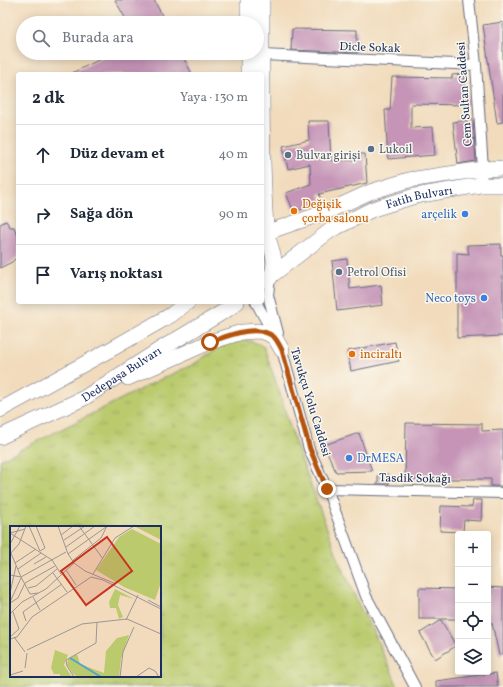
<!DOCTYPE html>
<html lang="tr">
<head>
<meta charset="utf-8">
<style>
  :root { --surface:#fff; --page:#f6f6f7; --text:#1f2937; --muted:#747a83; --line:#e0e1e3 }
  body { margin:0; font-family:Vollkorn,serif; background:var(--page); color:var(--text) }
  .controls { position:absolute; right:12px; bottom:12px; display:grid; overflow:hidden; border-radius:4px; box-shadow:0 2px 10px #0003 }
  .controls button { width:36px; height:36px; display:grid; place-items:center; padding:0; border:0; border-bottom:1px solid var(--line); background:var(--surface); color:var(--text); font:20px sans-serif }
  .stop { position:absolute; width:12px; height:12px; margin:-9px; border:3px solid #b45309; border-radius:50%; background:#fff }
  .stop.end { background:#b45309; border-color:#fff; box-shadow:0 1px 4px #0008 }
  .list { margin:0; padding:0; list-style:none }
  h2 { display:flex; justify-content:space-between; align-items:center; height:52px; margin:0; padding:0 16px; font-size:17px }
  h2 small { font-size:13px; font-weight:400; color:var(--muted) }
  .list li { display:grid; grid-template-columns:26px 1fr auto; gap:12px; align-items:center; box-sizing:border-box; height:60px; padding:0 16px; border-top:1px solid var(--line) }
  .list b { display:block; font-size:15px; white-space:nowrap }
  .list em { font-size:13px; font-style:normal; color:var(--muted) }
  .icon { flex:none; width:22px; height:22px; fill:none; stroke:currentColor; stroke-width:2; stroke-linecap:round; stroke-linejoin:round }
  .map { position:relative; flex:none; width:503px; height:687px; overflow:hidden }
  .search { position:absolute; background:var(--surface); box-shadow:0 2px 10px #0003; left:16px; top:16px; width:248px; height:44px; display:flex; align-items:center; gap:10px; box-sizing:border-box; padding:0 14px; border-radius:22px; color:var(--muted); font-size:15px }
  .panel { position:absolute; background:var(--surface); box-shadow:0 2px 10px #0003; left:16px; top:72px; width:248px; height:232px; border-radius:4px }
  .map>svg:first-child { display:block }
  .grass { fill:url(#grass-tufts); stroke:#6a7c66; fill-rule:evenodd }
  .building { fill:#c594b7 }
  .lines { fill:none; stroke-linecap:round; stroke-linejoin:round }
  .minor-casing { stroke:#666b7f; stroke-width:12 }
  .primary-casing { stroke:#666b7f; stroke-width:16 }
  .minor { stroke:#fff; stroke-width:10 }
  .primary { stroke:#fff; stroke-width:15 }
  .route { stroke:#b45309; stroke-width:5 }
  .service-dot { fill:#5c6f8a; stroke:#fbf7ec; stroke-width:1.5 }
  .food-dot { fill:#e8710a; stroke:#fbf7ec; stroke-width:1.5 }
  .shop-dot { fill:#3f7fe0; stroke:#fbf7ec; stroke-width:1.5 }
  .labels { text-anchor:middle; stroke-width:3; stroke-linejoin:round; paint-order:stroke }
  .street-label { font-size:12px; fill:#1b2f5e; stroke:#fbf7ec }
  .service-label { font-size:12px; fill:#4e5e75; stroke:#fbf7ec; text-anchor:start }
  .food-label { font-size:12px; fill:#c56008; stroke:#fbf7ec; text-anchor:start }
  .shop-label { font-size:12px; fill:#366cbe; stroke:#fbf7ec; text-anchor:end }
  .inset-river { fill:none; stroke:#54a3cd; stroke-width:2 }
  .inset-road { fill:none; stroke:#9b9696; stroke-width:1 }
  .view { fill:#c8321e; fill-opacity:0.15; stroke:#c8321e; stroke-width:2 }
  .inset-edge { fill:none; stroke:#1b2f5e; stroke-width:2 }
</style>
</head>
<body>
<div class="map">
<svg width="503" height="687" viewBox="0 0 503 687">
  <defs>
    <pattern id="grass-tufts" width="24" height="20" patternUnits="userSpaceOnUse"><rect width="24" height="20" fill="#baca6d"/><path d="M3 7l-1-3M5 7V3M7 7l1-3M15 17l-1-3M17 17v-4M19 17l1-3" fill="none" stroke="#9fae61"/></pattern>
  </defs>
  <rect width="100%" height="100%" fill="#fbf7ec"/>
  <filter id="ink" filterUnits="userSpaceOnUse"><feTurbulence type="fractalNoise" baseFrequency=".025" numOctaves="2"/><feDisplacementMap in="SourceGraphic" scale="8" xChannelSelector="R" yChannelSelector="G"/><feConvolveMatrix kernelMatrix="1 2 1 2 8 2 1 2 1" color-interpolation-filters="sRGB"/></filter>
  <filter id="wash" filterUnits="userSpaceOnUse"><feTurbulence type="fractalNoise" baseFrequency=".012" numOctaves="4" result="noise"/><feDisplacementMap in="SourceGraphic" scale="16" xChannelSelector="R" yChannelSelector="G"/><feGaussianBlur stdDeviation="0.9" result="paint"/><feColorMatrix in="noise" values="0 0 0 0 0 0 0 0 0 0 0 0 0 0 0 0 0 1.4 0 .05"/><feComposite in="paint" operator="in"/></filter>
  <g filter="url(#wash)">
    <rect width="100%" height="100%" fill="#f1dbbc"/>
    <!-- grass -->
    <path class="grass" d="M239,338l20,6 5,3 17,50 12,40 44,118 23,53 13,22 10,24 7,14 8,19h-398v-227l159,-80 35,-16 19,-13 14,-8zM11,527h149v149h-149z"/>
    <g id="blocks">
      <!-- building -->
      <path class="building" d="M115,0h39l12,23h-38z
        M503,22v100l-6,1 -14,-98z
        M292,29l65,1v23l-66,-3z
        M113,53h68l11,21h-122z
        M464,74l4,31 -57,-1v24l22,-1 2,28 -47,4 -3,-49h5l2,-33 60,1v-3z
        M471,120h2l3,41 -18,3 -5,-42z
        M308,121h21l2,40 25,-1 1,-6h8l2,29 -48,11 3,8 -28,10 -8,-19 25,-9 -1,-20 -22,5 -5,-23 26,-6z
        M6,221l4,6h4l4,9v20l-6,6 -12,6v-44z
        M501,244v11h2v81l-46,2v-85l12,1 -2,-9z
        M347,259l3,30 31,-4 2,20 -46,6 -5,-50z
        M395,342l4,19 -48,10 -4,-20z
        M406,423l76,1v7l21,-1v56h-12v-7h-86z
        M359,433l13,38 -36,1 -12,-27z
        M388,474l1,10h-11v-9z
        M473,500h9l-1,21 -17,-1 -1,12 -23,-1 1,-25 31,1z
        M488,587l15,1v66l-4,1 -7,-32h-4z
        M419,588l39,1v30h-39z
        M441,620l15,26 -21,13 -15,-26z
        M496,673l2,14h-62v-6z"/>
    </g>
  </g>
  <g filter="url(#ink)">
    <use href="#blocks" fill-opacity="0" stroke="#666b7f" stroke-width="1"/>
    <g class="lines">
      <!-- minor casing -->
      <g class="minor-casing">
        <path id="minor" d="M469,0l7,65 7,104 -3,16
          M262,55l214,10
          M270,278l-2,17 10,38
          M256,302l26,48 27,99 18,40 39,107 49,91
          M327,489l176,4"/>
      </g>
      <!-- primary casing -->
      <g class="primary-casing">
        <g id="primary">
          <path d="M248,0v23"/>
          <path d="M262,0c0,76 -1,152 4,228 1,14 11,27 7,41 0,3 -2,6 -3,9"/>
          <path d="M248,53v21"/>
          <path d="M262,234l64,-22 44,-20 39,-12 74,-11 20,-1"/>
          <path id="s1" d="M268,278l63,-48 42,-21 42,-13 65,-11h23"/>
          <path d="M128,378l82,-36 32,-10 16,-1 9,2 8,5 7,12"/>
          <path d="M0,410l115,-63 56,-32 17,-13"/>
          <path id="s2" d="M0,437l84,-39 75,-48 69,-41 9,-7"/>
        </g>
      </g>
      <!-- minor -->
      <use href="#minor" class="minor"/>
      <!-- primary -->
      <use href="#primary" class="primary"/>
    </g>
  </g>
  <g class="lines" filter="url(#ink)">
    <!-- route -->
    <path class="route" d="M210,342c18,-6 47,-19 64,-5 3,3 6,9 8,13l28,99 17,40"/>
  </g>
  <!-- markers -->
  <g class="service-dot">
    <circle cx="371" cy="149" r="4"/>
    <circle cx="288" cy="155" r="4"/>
    <circle cx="339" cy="272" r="4"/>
  </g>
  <g class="food-dot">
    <circle cx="294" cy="211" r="4"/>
    <circle cx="352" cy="354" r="4"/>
  </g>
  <g class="shop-dot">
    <circle cx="465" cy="214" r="4"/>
    <circle cx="484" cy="298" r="4"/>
    <circle cx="349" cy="458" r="4"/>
  </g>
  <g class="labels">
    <!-- street labels -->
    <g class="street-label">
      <text transform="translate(370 47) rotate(2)" y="4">Dicle Sokak</text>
      <text transform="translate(464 94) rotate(-94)" y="4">Cem Sultan Caddesi</text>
      <text dy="4" stroke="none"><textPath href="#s1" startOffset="174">Fatih Bulvarı</textPath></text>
      <text dy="4" stroke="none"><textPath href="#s2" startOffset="137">Dedepaşa Bulvarı</textPath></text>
      <text transform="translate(311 402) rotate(73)" y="4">Tavukçu Yolu Caddesi</text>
      <text transform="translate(415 478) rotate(1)" y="4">Tasdik Sokağı</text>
    </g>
    <!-- service labels -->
    <g class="service-label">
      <text x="379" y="153">Lukoil</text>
      <text x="296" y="159">Bulvar girişi</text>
      <text x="347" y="276">Petrol Ofisi</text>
    </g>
    <!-- food labels -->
    <g class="food-label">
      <text x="302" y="208">Değişik<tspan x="302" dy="14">çorba salonu</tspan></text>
      <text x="360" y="358">inciraltı</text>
    </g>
    <!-- shop labels -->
    <g class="shop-label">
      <text x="457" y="218">arçelik</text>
      <text x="476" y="302">Neco toys</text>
      <text x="357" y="462" text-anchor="start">DrMESA</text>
    </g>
  </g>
  <!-- overview -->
  <g transform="translate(10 526)">
    <rect width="151" height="151" fill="#f1dbbc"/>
    <path d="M122,3l29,15v38l-6,18 -31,-13 -28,-17 23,-33zM119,109l-8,24 -2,18h-40l-6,-3 -6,-9 1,-6 9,-5 3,10 24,9 2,-22 11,-13zM45,124l13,5 -4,10 8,12h-12v-3h-6l-3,-6z" fill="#baca6d"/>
    <path d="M151,0v14l-25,-13v-1zM105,63l19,10 -14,-4 -2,10 5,12 -4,2 -3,-11h-6l-1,-6z" fill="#baca6d"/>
    <path class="inset-river" d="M60,132l31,19"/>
    <path class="inset-road" d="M19,0l11,25 5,-3 -9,-22M48,0l10,28 6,9 11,8 31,13M69,0l24,33M0,7l42,27 9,14M0,7l15,-4M51,9l12,-9M54,14l21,-14M0,18l10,-18M56,21l29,-21M0,25l11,26 45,-25M0,28l9,-10 7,-18M58,28l38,-27M62,35l29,-23 6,-12M5,37l21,-14M24,38l12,-7M8,43l23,-16M56,44l10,15M43,47l14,19M83,48l22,-36 19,-12M0,49l11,2 9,17 8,-1M18,62l8,-2 21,-17M0,67l6,-27M23,71l7,13M138,74l13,7M0,76l11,-24M0,77l8,-5 7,-15 30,-17M3,86l6,17M0,88l12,-12 24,-13 28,-26M116,94l12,-25M16,95l-3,-9 39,-28M0,111l9,-8M4,111l11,15M0,113l7,-2 15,-20 59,-40 12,3 58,29M17,124l55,-26 45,-5 34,15M15,142l2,-15M0,149l13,-4M64,151l-7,-11 -1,-6 30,-17 1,-21M110,151l3,-25 11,-25M126,151l13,-9 6,3 4,6"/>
    <path class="view" d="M97,11l25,34 -46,34 -25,-34z"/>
    <rect width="151" height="151" class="inset-edge"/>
  </g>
</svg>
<div class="controls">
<button>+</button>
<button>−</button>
<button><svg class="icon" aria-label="locate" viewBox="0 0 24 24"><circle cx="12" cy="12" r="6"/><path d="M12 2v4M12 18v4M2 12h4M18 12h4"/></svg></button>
<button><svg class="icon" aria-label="layers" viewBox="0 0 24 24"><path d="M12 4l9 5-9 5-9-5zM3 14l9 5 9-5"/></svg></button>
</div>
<div class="stop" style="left:210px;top:342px"></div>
<div class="stop end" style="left:327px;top:489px"></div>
<div class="search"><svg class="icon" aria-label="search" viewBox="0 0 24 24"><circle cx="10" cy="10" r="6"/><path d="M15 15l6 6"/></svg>Burada ara</div>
<section class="panel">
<h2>2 dk<small>Yaya · 130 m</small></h2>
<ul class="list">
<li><svg class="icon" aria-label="ahead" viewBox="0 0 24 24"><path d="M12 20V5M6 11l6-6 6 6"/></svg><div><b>Düz devam et</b></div><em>40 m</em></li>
<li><svg class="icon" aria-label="right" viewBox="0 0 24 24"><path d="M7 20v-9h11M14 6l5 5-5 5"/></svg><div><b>Sağa dön</b></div><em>90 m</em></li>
<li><svg class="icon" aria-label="arrive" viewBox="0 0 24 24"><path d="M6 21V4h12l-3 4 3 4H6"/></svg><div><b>Varış noktası</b></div></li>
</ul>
</section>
</div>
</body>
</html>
